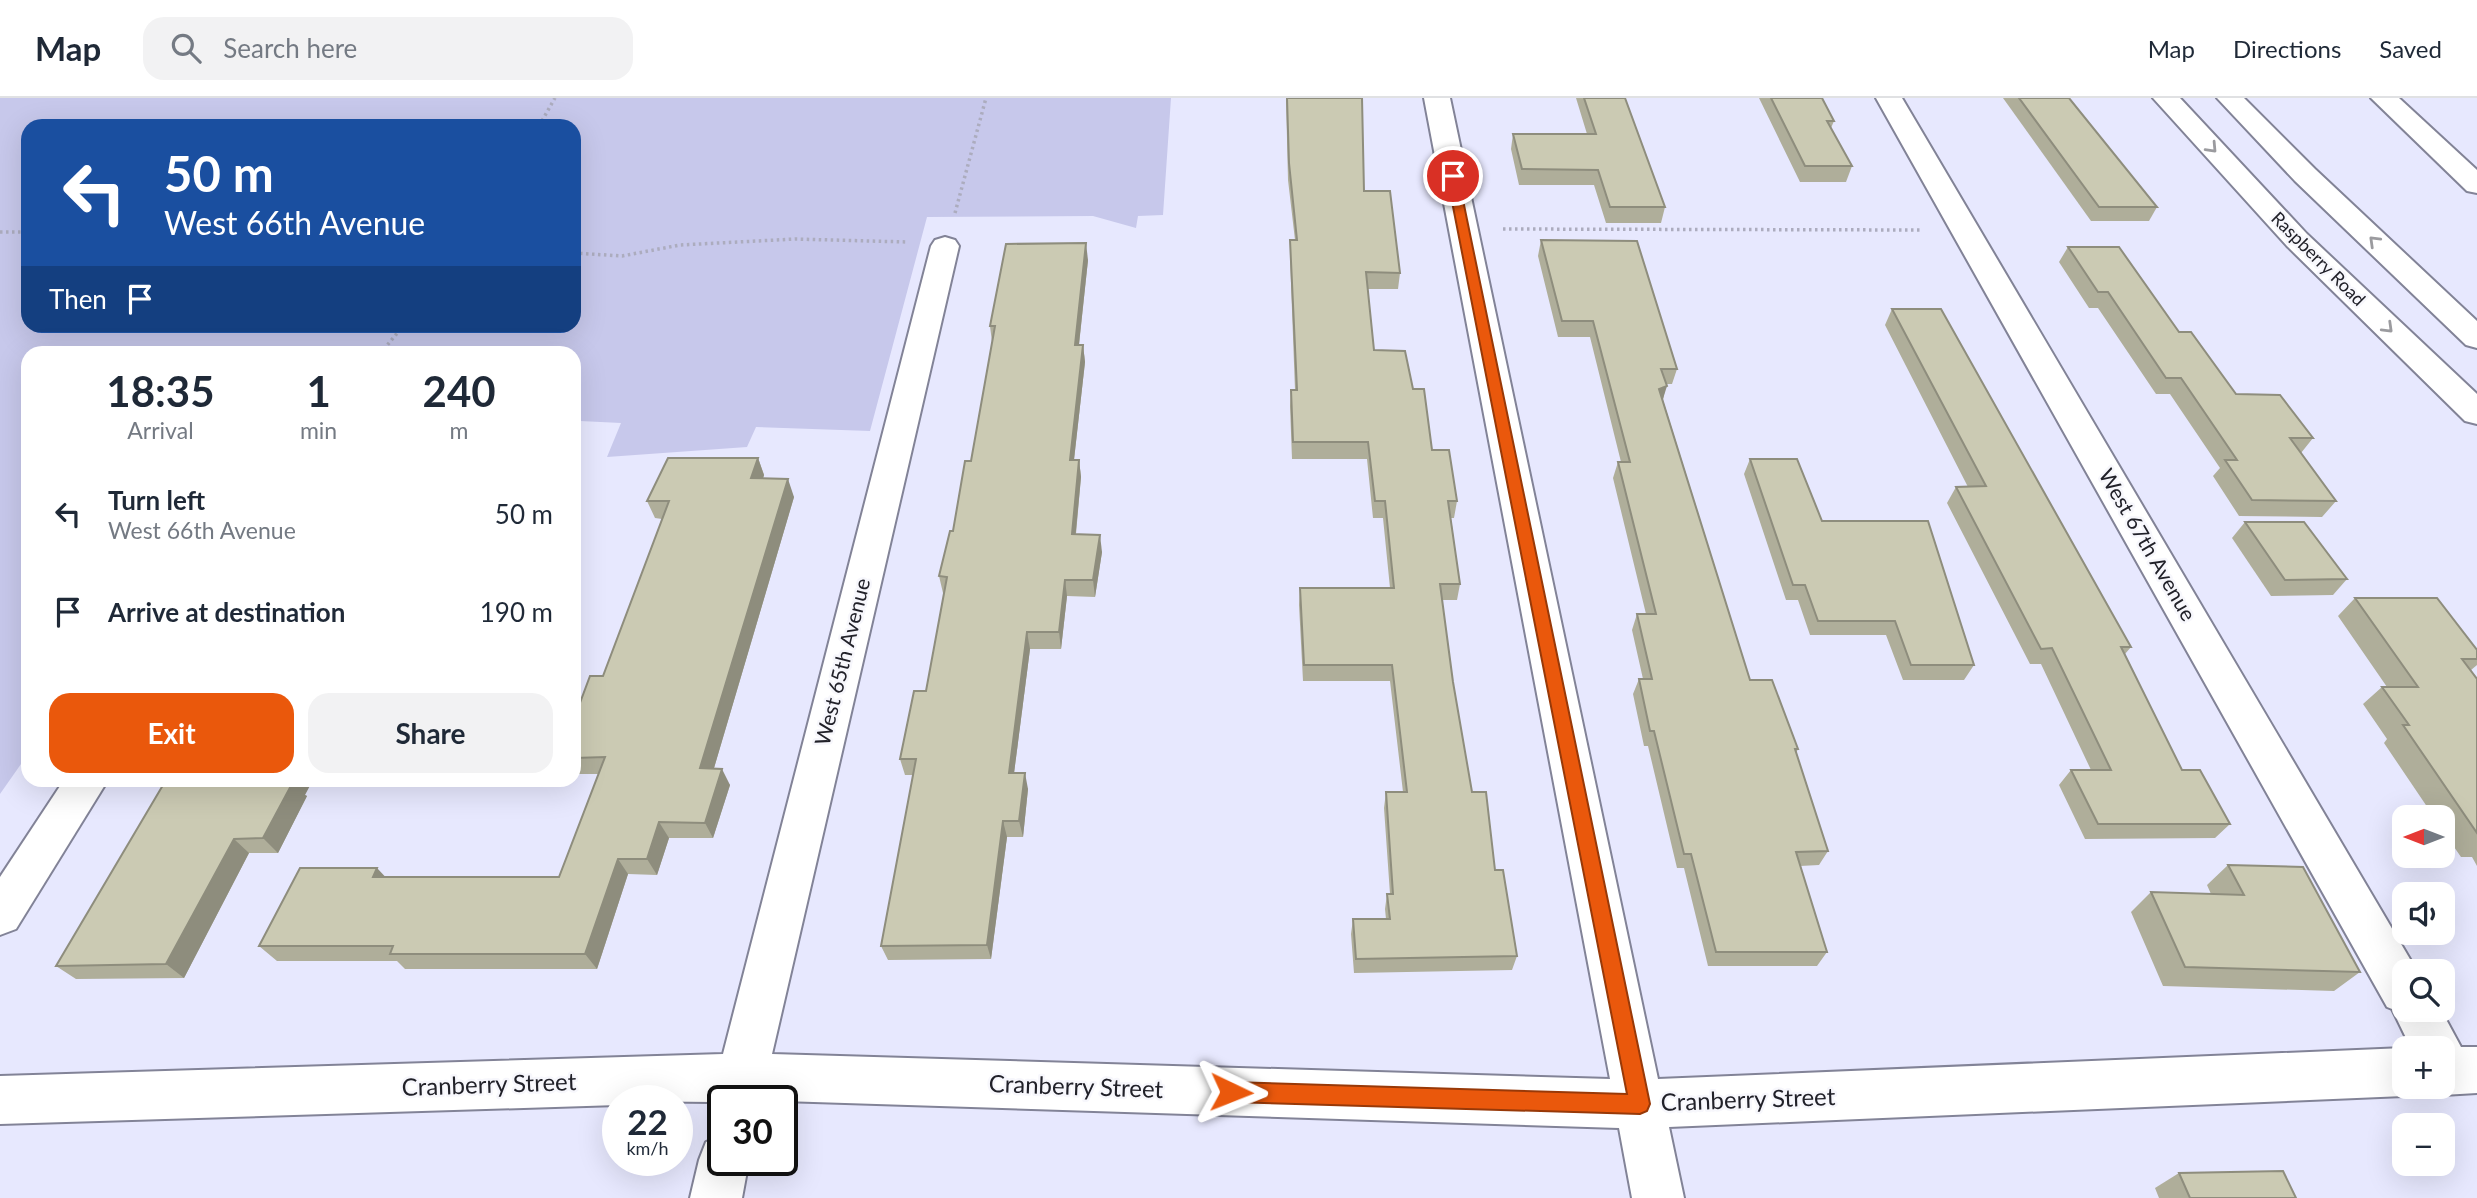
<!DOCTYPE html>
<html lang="en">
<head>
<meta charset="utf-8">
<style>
  body { margin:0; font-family:Lato,sans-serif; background:#f2f2f3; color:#1f2937; height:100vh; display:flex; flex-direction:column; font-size:26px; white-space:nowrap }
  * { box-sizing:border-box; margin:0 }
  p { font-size:23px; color:#747a83 }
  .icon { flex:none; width:38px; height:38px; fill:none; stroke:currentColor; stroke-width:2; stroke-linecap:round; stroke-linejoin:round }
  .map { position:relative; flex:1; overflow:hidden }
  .sheet { position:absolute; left:21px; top:248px; width:560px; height:441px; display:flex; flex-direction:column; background:#fff; border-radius:21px; box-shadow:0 7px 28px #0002 }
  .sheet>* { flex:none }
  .banner { position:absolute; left:21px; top:21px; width:560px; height:214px; border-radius:21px; box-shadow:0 7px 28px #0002; background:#1a4fa0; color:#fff; overflow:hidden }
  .needle { width:46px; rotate:270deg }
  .buttons { position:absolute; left:2392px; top:707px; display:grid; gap:14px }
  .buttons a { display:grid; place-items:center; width:63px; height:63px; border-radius:14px; background:#fff; box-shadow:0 7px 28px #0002; font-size:35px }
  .speed { position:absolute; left:602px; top:987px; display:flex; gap:14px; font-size:35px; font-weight:700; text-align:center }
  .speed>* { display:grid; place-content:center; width:91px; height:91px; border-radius:50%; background:#fff; box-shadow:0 7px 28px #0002; line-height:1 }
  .speed small { font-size:18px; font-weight:400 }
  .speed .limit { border:4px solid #111; border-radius:10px; background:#fff; color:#111 }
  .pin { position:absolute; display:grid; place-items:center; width:60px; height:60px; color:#fff; margin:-30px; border:4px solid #fff; border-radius:50%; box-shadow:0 2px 7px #0007 }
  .me { position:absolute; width:77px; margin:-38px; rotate:92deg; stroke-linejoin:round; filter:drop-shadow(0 0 5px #0008) }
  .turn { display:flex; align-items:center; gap:24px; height:147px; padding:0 28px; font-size:32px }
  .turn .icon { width:91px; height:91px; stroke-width:2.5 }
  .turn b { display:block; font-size:49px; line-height:60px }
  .then { display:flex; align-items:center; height:66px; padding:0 28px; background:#0003; gap:14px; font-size:26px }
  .eta { display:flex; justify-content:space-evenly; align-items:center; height:119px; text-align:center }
  .eta b { font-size:42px; font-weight:700; line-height:49px }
  .button { display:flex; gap:14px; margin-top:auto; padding:14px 28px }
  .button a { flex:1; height:80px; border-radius:21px; background:#ea580c; color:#fff; font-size:28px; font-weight:700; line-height:80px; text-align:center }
  .button a+a { background:#f2f2f3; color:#1f2937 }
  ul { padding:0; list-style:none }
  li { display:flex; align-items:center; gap:21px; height:98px; padding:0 28px }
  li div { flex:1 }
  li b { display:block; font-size:26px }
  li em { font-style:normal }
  header { display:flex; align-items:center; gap:42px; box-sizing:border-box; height:98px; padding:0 35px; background:#fff; border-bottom:2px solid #e0e1e3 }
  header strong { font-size:33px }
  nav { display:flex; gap:38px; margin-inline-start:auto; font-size:24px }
  .search { width:490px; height:63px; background:#f2f2f3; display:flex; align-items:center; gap:18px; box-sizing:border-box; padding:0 24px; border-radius:21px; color:#747a83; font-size:26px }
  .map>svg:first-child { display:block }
</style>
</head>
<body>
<header>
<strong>Map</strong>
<div class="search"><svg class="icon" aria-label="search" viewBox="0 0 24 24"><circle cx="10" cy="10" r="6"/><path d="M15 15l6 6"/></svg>Search here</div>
<nav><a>Map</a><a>Directions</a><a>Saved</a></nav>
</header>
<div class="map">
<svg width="2477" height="1100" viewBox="0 0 2477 1100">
  <rect width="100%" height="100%" fill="#e7e8fe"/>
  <!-- green -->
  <path fill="#c7c8eb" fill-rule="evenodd" d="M 0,0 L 1171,0 L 1163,117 L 1138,118 L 1136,130 L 1093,118 L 927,119 L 870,333 L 756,329 L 747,349 L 607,359 L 621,325 L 580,323 L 574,334 L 574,256 L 28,256 L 28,656 L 0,696 ZM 28,28 L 574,28 L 574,228 L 28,228 Z"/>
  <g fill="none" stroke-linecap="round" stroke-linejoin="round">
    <defs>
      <g id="minor">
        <path d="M 1424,0 L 1450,0 L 1658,981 L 2404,950 L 2404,989 L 2421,991 L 2404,998 L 1669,1029 L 1684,1100 L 1632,1100 L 1619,1030 L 782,1003 L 723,1003 L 723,1022 L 719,1020 L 712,1004 L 618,1003 L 618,1007 L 0,1026 L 0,978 L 723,956 L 931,148 L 935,142 L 945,139 L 955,142 L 959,148 L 772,956 L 1610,981 Z"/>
        <path d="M 1876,0 L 1902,0 L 2417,873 L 2404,873 L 2404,912 L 2441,912 L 2461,949 L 2477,949 L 2477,995 L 2443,997 L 2426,990 L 2443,989 L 2443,950 L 2411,950 L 2392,911 L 2387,909 Z"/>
        <path d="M 2371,0 L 2399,0 L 2477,72 L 2477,95 L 2467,93 Z"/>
        <path d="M 64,682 L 108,682 L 16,831 L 0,837 L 0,779 Z"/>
        <path d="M 723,1037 L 723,1062 L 749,1062 L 742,1100 L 690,1100 L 699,1062 L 706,1044 Z"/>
      </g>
      <g id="secondary">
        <path d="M 2153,0 L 2180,0 L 2307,136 L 2477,296 L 2477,326 L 2465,323 L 2287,148 Z"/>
        <path d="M 2217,0 L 2244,0 L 2315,71 L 2477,223 L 2477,250 L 2466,247 L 2295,83 Z"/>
      </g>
    </defs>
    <!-- minor casing -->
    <use href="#minor" stroke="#828397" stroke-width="4"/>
    <!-- secondary casing -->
    <use href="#secondary" stroke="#828397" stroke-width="4"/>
    <!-- path -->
    <g stroke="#acacbe" stroke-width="3.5" stroke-dasharray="2.5 3.5" stroke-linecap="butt">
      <path d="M 539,28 L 555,0"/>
      <path d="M 955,115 L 986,0"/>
      <path d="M 1503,131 L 1921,132"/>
      <path d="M 0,134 L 28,134"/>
      <path d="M 574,155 L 622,158 L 680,147 L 795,141 L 908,144"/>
      <path d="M 380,256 L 403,228"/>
    </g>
    <!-- minor -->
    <use href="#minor" fill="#fff" fill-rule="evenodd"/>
    <!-- secondary -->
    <use href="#secondary" fill="#fff" fill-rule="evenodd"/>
  </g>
  <!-- wall -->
  <g fill="#afae9a">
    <path d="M 1286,0 L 1362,0 L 1364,93 L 1400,175 L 1398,191 L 1368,191 L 1374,252 L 1413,291 L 1432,352 L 1457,403 L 1454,420 L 1451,420 L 1460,486 L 1457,502 L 1442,502 L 1453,584 L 1472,694 L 1495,772 L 1517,858 L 1512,872 L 1354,875 L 1351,836 L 1353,821 L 1386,821 L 1385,811 L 1387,796 L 1390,796 L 1384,710 L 1386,694 L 1403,694 L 1390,583 L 1303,583 L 1299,507 L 1300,490 L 1390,490 L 1383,420 L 1373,420 L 1367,361 L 1292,361 L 1290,308 L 1291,292 L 1295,292 L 1290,159 L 1290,142 L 1295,142 L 1288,82 Z"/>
    <path d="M 1576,0 L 1625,0 L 1665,109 L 1661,125 L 1606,125 L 1594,87 L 1519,87 L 1511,51 L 1513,36 L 1587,36 Z"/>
    <path d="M 1759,0 L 1822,0 L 1834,23 L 1831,30 L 1852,68 L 1846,84 L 1800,84 Z"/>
    <path d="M 2003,0 L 2069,0 L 2157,109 L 2149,123 L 2091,123 Z"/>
    <path d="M 1541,142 L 1677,271 L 1672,286 L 1666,286 L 1663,302 L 1750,582 L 1798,651 L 1796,655 L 1828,753 L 1819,767 L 1800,768 L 1827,854 L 1817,868 L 1708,868 L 1684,770 L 1677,770 L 1648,648 L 1644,648 L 1633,596 L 1639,581 L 1643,581 L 1632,532 L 1637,516 L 1646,516 L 1613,380 L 1618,364 L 1621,364 L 1590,239 L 1558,239 L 1538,158 Z"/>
    <path d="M 2068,149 L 2179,234 L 2236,296 L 2313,340 L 2301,355 L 2336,403 L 2322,419 L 2239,418 L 2213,378 L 2220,370 L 2170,296 L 2156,296 L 2098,210 L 2089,210 L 2059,164 Z"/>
    <path d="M 1088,162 L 1079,247 L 1083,247 L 1085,264 L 1074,362 L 1079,362 L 1081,379 L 1076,436 L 1102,454 L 1095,499 L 1067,498 L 1061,551 L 1030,551 L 1014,675 L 1028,691 L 1023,739 L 1007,739 L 991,861 L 888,862 L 881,848 L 913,677 L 905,677 L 900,661 L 926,593 L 944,495 L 943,495 L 939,478 L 953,433 L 971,363 L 992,244 L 990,228 Z"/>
    <path d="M 1892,211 L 2131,549 L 2125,556 L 2182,672 L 2230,726 L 2215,740 L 2085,741 L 2059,687 L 2071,672 L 2091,672 L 2041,566 L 2030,566 L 1947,405 L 1956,389 L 1968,389 L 1885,227 Z"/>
    <path d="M 758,360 L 764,377 L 763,380 L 794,399 L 714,670 L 730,687 L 713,740 L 669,740 L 657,777 L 628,776 L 597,871 L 405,871 L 397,863 L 277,863 L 259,848 L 385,779 L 559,779 L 599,676 L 574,676 L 574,621 L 603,578 L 662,421 L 655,420 L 647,403 Z"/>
    <path d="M 1750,361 L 1822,423 L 1974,567 L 1964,582 L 1903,582 L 1886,537 L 1810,537 L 1798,502 L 1786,502 L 1744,376 Z"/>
    <path d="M 2245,424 L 2347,481 L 2333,497 L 2271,498 L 2232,440 Z"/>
    <path d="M 2355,500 L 2477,552 L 2477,567 L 2471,572 L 2477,581 L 2477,768 L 2472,759 L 2461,759 L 2443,733 L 2443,719 L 2434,719 L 2384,645 L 2387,641 L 2363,606 L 2382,589 L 2387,589 L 2338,518 Z"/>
    <path d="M 166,682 L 305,697 L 307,698 L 278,755 L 249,755 L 184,880 L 76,881 L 56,868 Z"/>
    <path d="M 2228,767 L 2360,874 L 2334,893 L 2163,888 L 2131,814 L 2151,794 L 2211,796 L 2207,787 Z"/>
    <path d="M 2179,1075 L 2296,1100 L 2159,1100 L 2155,1090 Z"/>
  </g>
  <!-- shaded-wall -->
  <g fill="#8e8d7d">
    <path d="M 1086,145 L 1088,162 L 1077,264 L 1075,247 Z"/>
    <path d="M 1083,247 L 1085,264 L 1072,379 L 1070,362 Z"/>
    <path d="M 1667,288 L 1662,304 L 1659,291 Z"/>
    <path d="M 758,360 L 764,377 L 758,397 L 751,380 Z"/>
    <path d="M 1079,362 L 1081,379 L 1074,453 L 1072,436 Z"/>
    <path d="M 788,381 L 794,399 L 709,687 L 700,670 Z"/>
    <path d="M 1100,437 L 1102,454 L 1095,499 L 1093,482 Z"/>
    <path d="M 1065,482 L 1067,498 L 1061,551 L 1059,534 Z"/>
    <path d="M 1027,534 L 1030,551 L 1012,691 L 1009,675 Z"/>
    <path d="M 722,671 L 730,687 L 713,740 L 705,725 Z"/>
    <path d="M 1025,675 L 1028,691 L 1023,739 L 1019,723 Z"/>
    <path d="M 291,682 L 313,682 L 305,697 L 307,698 L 278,755 L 263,740 Z"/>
    <path d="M 1003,723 L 1007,739 L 991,861 L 987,847 Z"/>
    <path d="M 659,724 L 669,740 L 657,777 L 647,761 Z"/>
    <path d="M 234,741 L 249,755 L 184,880 L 166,866 Z"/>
    <path d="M 618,761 L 628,776 L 597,871 L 585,856 Z"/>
    <path d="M 377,770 L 392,786 L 373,779 Z"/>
  </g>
  <!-- building -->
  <g fill="#cbcab3" stroke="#8e8d7d" stroke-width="2">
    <path d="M 1287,0 L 1362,0 L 1364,93 L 1390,93 L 1400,175 L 1366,174 L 1374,252 L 1405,253 L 1413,291 L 1424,291 L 1432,352 L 1449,352 L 1457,403 L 1448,403 L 1460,486 L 1440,486 L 1453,584 L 1472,694 L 1486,694 L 1495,772 L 1503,772 L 1517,858 L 1356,861 L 1353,821 L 1390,821 L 1387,796 L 1393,796 L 1386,694 L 1407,694 L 1392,567 L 1304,567 L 1300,490 L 1394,490 L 1385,403 L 1375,403 L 1368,344 L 1293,344 L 1291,292 L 1297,292 L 1290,142 L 1297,142 L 1289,65 Z"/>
    <path d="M 1584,0 L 1625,0 L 1665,109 L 1610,109 L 1598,72 L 1522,71 L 1513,36 L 1596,36 Z"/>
    <path d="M 1771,0 L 1822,0 L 1834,23 L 1827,23 L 1852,68 L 1805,68 Z"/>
    <path d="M 2019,0 L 2069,0 L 2157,109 L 2099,109 Z"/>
    <path d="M 1541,142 L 1637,143 L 1677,271 L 1661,271 L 1667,288 L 1659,291 L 1750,582 L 1772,582 L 1798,651 L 1795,651 L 1828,753 L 1796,754 L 1827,854 L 1716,854 L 1691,756 L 1684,756 L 1654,633 L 1650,633 L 1639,581 L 1652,581 L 1637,516 L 1656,516 L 1618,364 L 1630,364 L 1593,223 L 1562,223 Z"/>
    <path d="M 1086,145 L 1075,247 L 1083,247 L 1070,362 L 1079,362 L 1072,436 L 1100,437 L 1093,482 L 1065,482 L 1059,534 L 1027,534 L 1009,675 L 1025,675 L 1019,723 L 1003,723 L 987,847 L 881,848 L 916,661 L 900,661 L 914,593 L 926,593 L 947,479 L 939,478 L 950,433 L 953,433 L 965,363 L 971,363 L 995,228 L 990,228 L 1006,146 Z"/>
    <path d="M 2068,149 L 2119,149 L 2179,234 L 2191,234 L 2236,296 L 2280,297 L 2313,340 L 2290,340 L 2336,403 L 2252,402 L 2225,362 L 2237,362 L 2181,280 L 2166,280 L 2108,194 L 2098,194 Z"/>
    <path d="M 1892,211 L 1941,211 L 2131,549 L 2121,549 L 2182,672 L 2200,672 L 2230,726 L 2098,726 L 2071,672 L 2111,672 L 2052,550 L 2041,551 L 1956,389 L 1986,388 Z"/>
    <path d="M 668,360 L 758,360 L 751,380 L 788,381 L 700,670 L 722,671 L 705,725 L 659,724 L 647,761 L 618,761 L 585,856 L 390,856 L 393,848 L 259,848 L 300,770 L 377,770 L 373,779 L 559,779 L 605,659 L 574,660 L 574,621 L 590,578 L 603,578 L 669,403 L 647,403 Z"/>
    <path d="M 1750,361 L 1797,361 L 1822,423 L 1928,423 L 1974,567 L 1911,567 L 1895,523 L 1818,523 L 1805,487 L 1793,487 Z"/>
    <path d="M 2245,424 L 2304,424 L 2347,481 L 2285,482 Z"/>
    <path d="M 2355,500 L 2437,500 L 2477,552 L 2477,561 L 2462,561 L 2477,581 L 2477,735 L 2403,627 L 2409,627 L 2382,589 L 2418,589 Z"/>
    <path d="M 166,682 L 291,682 L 291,684 L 293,684 L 263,740 L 234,741 L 166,866 L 56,868 Z"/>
    <path d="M 2228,767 L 2303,769 L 2360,874 L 2185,869 L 2151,794 L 2244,797 Z"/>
    <path d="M 2283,1073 L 2296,1100 L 2190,1100 L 2179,1075 Z"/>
  </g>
  <!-- one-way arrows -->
  <defs><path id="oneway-chevron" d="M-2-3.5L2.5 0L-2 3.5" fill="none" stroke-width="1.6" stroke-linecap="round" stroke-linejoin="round" transform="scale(1.75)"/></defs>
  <g stroke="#9b9b9f">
    <use href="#oneway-chevron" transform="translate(2212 50) rotate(47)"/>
    <use href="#oneway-chevron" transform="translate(2374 143) rotate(-136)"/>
    <use href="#oneway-chevron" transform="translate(2388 230) rotate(44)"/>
  </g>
  <!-- route -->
  <path fill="#ea580c" stroke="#983908" stroke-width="2" d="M 1453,75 L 1458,78 L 1650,1006 L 1647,1013 L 1640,1016 L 1231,1004 L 1224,1001 L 1221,994 L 1224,987 L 1231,984 L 1627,996 L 1447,78 Z"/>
  <g text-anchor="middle" stroke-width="5" stroke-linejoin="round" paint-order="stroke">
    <!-- far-street labels -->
    <g font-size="18" fill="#212129" stroke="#f7f7fc">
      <text transform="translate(2318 161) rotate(45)" y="6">Raspberry Road</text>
    </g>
    <!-- street labels -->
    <g font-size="21" fill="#212129" stroke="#f7f7fc">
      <text transform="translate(2147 447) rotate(60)" y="7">West 67th Avenue</text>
      <text transform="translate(843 564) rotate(-76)" y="7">West 65th Avenue</text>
    </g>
    <!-- near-street labels -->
    <g font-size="24" fill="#212129" stroke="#f7f7fc">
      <text transform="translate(489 987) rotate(-2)" y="8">Cranberry Street</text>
      <text transform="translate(1076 989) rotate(2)" y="8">Cranberry Street</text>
      <text transform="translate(1748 1002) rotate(-2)" y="8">Cranberry Street</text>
    </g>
  </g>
</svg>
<div class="buttons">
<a><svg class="needle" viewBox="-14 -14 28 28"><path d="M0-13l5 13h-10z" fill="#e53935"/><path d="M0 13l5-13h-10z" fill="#747a83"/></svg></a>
<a><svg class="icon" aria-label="sound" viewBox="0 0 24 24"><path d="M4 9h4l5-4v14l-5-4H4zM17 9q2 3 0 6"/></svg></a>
<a><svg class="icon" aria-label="search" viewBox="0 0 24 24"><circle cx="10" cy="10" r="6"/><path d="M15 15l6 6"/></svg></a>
<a>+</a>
<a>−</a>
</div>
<div class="speed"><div>22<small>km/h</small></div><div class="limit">30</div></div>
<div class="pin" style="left:1453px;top:78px;background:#d93025"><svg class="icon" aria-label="arrive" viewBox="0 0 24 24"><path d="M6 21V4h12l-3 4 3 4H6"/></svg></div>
<svg class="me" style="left:1231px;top:994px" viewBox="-20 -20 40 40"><path d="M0-17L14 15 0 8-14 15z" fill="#ea580c" stroke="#fff" stroke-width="4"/></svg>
<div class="banner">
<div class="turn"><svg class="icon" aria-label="left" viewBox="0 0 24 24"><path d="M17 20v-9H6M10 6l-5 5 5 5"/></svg><div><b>50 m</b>West 66th Avenue</div></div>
<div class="then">Then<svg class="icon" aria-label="arrive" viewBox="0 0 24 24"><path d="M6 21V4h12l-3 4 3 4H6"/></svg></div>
</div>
<section class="sheet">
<div class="eta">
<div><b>18:35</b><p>Arrival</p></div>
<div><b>1</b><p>min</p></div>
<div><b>240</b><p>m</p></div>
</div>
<ul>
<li><svg class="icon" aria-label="left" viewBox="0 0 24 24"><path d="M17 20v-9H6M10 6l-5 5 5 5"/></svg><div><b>Turn left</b><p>West 66th Avenue</p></div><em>50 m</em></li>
<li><svg class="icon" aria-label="arrive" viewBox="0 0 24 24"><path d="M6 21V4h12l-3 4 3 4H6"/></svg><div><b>Arrive at destination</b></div><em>190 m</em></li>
</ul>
<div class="button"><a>Exit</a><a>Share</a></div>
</section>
</div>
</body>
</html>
